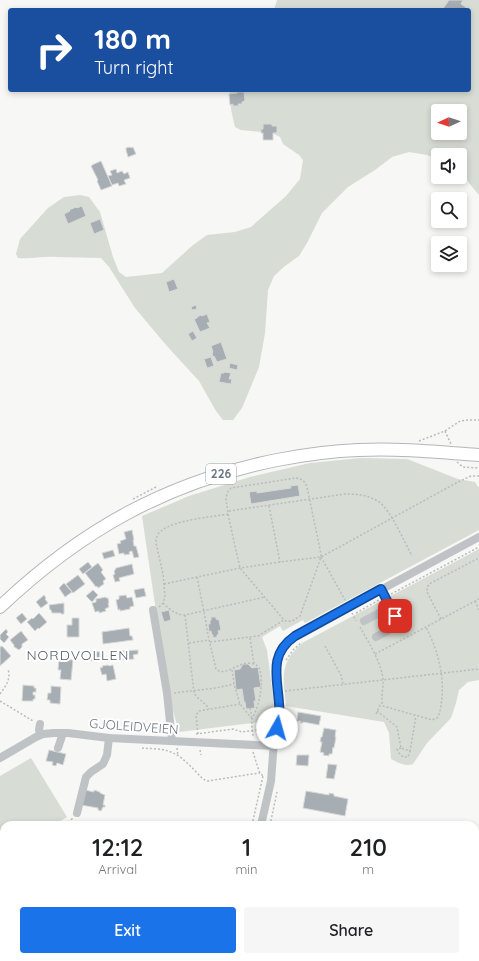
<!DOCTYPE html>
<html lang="en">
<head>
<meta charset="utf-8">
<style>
  body { margin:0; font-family:Quicksand,sans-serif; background:#f6f6f6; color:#202124; height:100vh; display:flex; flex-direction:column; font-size:15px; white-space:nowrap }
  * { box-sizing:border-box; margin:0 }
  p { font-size:13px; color:#757577 }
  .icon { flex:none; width:22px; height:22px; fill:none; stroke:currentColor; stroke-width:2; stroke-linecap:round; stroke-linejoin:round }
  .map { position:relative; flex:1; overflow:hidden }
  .details { position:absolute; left:0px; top:821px; width:479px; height:140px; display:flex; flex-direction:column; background:#fff; border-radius:12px 12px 0 0; box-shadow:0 2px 6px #0003 }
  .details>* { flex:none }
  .banner { position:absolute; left:8px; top:8px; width:463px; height:84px; border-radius:4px; box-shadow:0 2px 6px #0003; background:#1a4fa0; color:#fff; overflow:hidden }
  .needle { width:26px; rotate:267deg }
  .buttons { position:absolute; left:431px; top:104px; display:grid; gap:8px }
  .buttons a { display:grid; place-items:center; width:36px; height:36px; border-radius:4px; background:#fff; box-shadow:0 2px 6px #0003; font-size:20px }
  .pin { position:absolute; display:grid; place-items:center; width:34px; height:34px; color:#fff; margin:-17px; border-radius:8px; box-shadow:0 2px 6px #0006 }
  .me { position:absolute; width:44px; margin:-22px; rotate:7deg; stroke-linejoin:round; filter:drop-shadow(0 0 3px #0008) }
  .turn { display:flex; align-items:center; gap:14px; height:84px; padding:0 20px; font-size:18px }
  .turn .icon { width:52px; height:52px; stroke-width:2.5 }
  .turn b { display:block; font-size:28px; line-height:34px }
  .eta { display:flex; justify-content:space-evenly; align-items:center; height:68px; text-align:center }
  .eta b { font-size:24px; font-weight:600; line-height:28px }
  .cta { display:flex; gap:8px; margin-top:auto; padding:8px 20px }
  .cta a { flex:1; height:46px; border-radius:4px; background:#1a73e8; color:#fff; font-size:16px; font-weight:600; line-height:46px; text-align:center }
  .cta a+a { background:#f6f6f6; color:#202124 }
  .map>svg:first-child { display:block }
</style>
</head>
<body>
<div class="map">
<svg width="479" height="961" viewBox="0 0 479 961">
  <rect width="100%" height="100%" fill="#f7f7f5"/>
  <!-- built -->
  <path fill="#e5e6e5" d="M 0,909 L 4,913 L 4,957 L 218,957 L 219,961 L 0,961 Z"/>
  <!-- green -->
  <g fill="#d7dcd4" fill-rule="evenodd">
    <path d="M 277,0 L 479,0 L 479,195 L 469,183 L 460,169 L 460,155 L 438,155 L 438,159 L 427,155 L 409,152 L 392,157 L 375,170 L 348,187 L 322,213 L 307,243 L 299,256 L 285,266 L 274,276 L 268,290 L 265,333 L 259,367 L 242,408 L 233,420 L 223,420 L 216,411 L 199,381 L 166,345 L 135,308 L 109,267 L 101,258 C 86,258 72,257 56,257 C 44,256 31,259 18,258 L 16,254 L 20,239 L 48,208 L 64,197 L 80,195 L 89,197 L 100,212 L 113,257 L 119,272 L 126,277 L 162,273 L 193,245 L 207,235 L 235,232 L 251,227 L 286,196 L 300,179 L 303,160 L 299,155 L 283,144 L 280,137 L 272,133 L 241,130 L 235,127 C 232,115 229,102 230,90 L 469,90 L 469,10 L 274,10 ZM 438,111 L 460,111 L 460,133 L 438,133 Z"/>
    <path d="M 361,458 L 407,459 L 458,479 L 475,482 L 479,488 L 479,530 L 305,623 L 303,620 L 283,631 L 280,626 L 262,637 L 267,650 L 275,712 L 274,716 L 271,720 L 261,722 L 179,732 L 168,693 L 142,516 L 189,496 L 250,477 L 310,463 Z"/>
    <path d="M 479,549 L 479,680 L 468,682 L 459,690 L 456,703 L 451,718 L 427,743 L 413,764 C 405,767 397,762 391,759 L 389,733 L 384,722 L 286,706 C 283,678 279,661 304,642 Z"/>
    <path d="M 31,758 L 67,817 L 54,825 L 4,825 L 4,856 L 0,858 L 0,776 Z"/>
    <path d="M 0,933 L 4,937 L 4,957 L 31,957 L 37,961 L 0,961 Z"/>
  </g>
  <!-- building -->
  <g fill="#a7aeb3" stroke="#d9d9d7">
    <path d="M 449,0 L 463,0 L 461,4 L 466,7 L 464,10 L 442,10 Z"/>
    <path d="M 237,92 L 244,92 L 245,101 L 242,102 L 242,104 L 238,104 L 239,106 L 233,106 L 233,104 L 230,105 L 229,94 L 237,93 Z"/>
    <path d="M 263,124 L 272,124 L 272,126 L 277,126 L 277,133 L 273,133 L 273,140 L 263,140 L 263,133 L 261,133 L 261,129 L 263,129 Z"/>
    <path d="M 130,147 L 131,148 L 133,147 L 136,154 L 128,157 L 126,150 L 126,148 Z"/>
    <path d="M 101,161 L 112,186 L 101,190 L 97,181 L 98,180 L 91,166 L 92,166 L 92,165 Z"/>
    <path d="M 116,169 L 117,173 L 122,171 L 124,174 L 128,172 L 130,178 L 124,180 L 126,184 L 119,186 L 118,183 L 112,185 L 108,176 L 112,175 L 110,171 Z"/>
    <path d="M 82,206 L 86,216 L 68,224 L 64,214 L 70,211 L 69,210 L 76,207 L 77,208 Z"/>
    <path d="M 100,219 L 104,230 L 94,234 L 90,223 Z"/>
    <path d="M 174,279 L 178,289 L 169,292 L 166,282 Z"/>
    <path d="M 196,305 L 197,309 L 192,310 L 191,307 Z"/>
    <path d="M 207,314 L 210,322 L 207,323 L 210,328 L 200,332 L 194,319 L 197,318 L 197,317 L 201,315 L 202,316 Z"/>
    <path d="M 193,331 L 197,338 L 192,341 L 188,334 Z"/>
    <path d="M 221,342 L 227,359 L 217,362 L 214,356 L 213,357 L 212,353 L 213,352 L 211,346 Z"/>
    <path d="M 211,357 L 214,366 L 207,368 L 204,359 Z"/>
    <path d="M 230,363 L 238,365 L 237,370 L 229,368 Z"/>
    <path d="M 224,372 L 231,373 L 229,379 L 232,379 L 231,384 L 219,382 L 221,373 L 224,373 Z"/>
    <path d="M 298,485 L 300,496 L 251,504 L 249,492 L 257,491 L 257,493 L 291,488 L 290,486 Z"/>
    <path d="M 132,530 L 134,540 L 133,540 L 134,546 L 136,546 L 139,557 L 134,558 L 132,551 L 129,552 L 130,554 L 124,555 L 124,553 L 119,554 L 117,544 L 121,543 L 120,541 L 126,539 L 124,532 Z"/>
    <path d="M 113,550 L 115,556 L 104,559 L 102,553 Z"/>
    <path d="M 88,562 L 92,567 L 83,574 L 79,569 Z"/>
    <path d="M 98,563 L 103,570 L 101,572 L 106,579 L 103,581 L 104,584 L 98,588 L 97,586 L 96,587 L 85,573 Z"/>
    <path d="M 132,564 L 134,574 L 119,578 L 120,581 L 115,582 L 113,575 L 115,574 L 114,571 L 115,570 L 116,568 Z"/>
    <path d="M 78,575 L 85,584 L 73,593 L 66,584 Z"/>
    <path d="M 64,583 L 72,592 L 65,597 L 59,588 Z"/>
    <path d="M 144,588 L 146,596 L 136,598 L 134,590 Z"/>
    <path d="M 93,590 L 98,595 L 92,602 L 86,596 Z"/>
    <path d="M 44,595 L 46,598 L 45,599 L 48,603 L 41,608 L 36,602 Z"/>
    <path d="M 126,595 L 127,598 L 132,597 L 134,606 L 130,607 L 130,609 L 120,611 L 120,609 L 118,610 L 116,600 L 119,599 L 119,596 Z"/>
    <path d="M 106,597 L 106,598 L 108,598 L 109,603 L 108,603 L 109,607 L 105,609 L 106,611 L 99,613 L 99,611 L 95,612 L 92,603 L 96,602 L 96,599 Z"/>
    <path d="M 64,603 L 64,614 L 61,614 L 61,613 L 52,613 L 51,610 L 50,610 L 49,605 Z"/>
    <path d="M 169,610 L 171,620 L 164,622 L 161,612 Z"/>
    <path d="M 22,613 L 27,619 L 21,624 L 16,618 Z"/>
    <path d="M 39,613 L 47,622 L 39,629 L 38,628 L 35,631 L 27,622 L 32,618 L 33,619 Z"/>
    <path d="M 211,617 L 216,617 L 216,619 L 219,620 L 221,630 L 218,631 L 219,634 L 217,635 L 217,637 L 213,638 L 213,635 L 212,635 L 211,631 L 209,632 L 208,624 L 210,624 L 210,620 L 211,620 Z"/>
    <path d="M 72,618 L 79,618 L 79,637 L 67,637 L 67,625 L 72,625 Z"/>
    <path d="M 129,628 L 130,636 L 132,636 L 133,640 L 103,644 L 102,632 Z"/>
    <path d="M 6,629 L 8,632 L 6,634 L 9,637 L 4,643 L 0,639 L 0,635 Z"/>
    <path d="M 21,631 L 28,640 L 22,644 L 22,647 L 19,650 L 16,648 L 14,647 L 14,645 L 10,640 Z"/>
    <path d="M 2,646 L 11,656 L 0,666 L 0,647 Z"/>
    <path d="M 138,650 L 138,654 L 133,655 L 134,659 L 123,660 L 122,651 Z"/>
    <path d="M 91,651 L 100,652 L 99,661 L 91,661 Z"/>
    <path d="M 121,651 L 122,657 L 115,658 L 114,652 Z"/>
    <path d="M 59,659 L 73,660 L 71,680 L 60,679 L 61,670 L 58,670 Z"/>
    <path d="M 243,664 L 248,664 L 252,668 L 258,667 L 261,687 L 254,688 L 256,701 L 254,701 L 255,708 L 246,709 L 245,702 L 244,702 L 242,689 L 236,690 L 234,670 L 240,669 Z"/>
    <path d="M 108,665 L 109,666 L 113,665 L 116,679 L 107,681 L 106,674 L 102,675 L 100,668 L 103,667 L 102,666 Z"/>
    <path d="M 23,685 L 34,686 L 34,688 L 36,688 L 36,692 L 33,692 L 33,695 L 35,695 L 35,699 L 33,699 L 33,701 L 22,701 Z"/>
    <path d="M 51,686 L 61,687 L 60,704 L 50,703 L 50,700 L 47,700 L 48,693 L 51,693 Z"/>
    <path d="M 298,712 L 321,716 L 319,725 L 303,722 L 303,723 L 300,723 L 301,721 L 297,721 Z"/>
    <path d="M 324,728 L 336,730 L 335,737 L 336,737 L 334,748 L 333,747 L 332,754 L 329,754 L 329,756 L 323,755 L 324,753 L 320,752 L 322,742 L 320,742 L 321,737 L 322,737 Z"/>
    <path d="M 49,750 L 66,754 L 63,765 L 57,763 L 56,766 L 52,765 L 53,762 L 46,761 Z"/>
    <path d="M 297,755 L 309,755 L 308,766 L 296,765 Z"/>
    <path d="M 328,764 L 337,765 L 334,779 L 326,778 Z"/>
    <path d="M 85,790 L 94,792 L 94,790 L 100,792 L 100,793 L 105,795 L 103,805 L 105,805 L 105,807 L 103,807 L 101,811 L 98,810 L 98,808 L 81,805 Z"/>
    <path d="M 306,791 L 329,795 L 329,793 L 334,794 L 334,796 L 348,799 L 345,816 L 303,808 Z"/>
    <path d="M 104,957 L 128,957 L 129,961 L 107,961 L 107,960 L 104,960 Z"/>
  </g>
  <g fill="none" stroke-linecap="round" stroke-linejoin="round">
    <defs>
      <path id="highway" d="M 0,607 C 81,530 167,482 277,460 C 303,455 331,451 358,450 C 398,448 439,452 479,455"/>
    </defs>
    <!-- highway casing -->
    <use href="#highway" stroke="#b3b6b9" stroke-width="14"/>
    <!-- path -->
    <g stroke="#b9bcbe" stroke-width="1.5" stroke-dasharray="2 2" stroke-linecap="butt">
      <path d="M 445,431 L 451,444"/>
      <path d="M 419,441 L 445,431 L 460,421 L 469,420 L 479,420"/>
      <path d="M 457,462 L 463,467 L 479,468"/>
      <path d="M 296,478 C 302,479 305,481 307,487 L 320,549 L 321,557 L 300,616 C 295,620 290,623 284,620 L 240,568 L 229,519 L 226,500 L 227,493 L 229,490 L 231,488 Z"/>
      <path d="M 133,499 L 156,487"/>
      <path d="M 269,506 L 280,562"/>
      <path d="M 229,511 L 345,494 C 357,494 369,495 379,502 C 390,509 405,543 412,556"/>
      <path d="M 321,557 L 345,600"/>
      <path d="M 197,577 L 205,617 L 208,635 L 216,669 C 227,678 239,659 254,664 C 260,666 260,671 261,676 C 262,688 260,699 256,710 C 255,713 253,716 252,719 C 251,724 253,732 253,737"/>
      <path d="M 164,584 L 240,568 L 280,562 L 321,557 L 458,482 L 471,476 L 479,476"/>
      <path d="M 391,594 L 479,547"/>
      <path d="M 475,601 L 479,610"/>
      <path d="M 163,603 C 169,609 176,615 185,615 L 265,597"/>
      <path d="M 159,607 L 163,603 L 165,596 L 163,574 L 156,543 C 156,538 157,534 161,531 C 174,520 211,517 229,514"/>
      <path d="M 352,613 L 356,621"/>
      <path d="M 356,613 L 379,600"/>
      <path d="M 185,615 L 194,693 C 197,699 205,702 209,709"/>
      <path d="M 441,619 L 427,592 L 427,588 L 429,584 L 479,558"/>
      <path d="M 360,627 C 369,643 380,660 383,678 C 384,687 380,699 383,706 L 432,720 L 437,718 C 441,712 441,704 442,697 C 444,672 437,649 426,627"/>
      <path d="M 250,638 L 254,664"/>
      <path d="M 210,642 L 258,636 L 284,620"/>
      <path d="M 189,643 L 209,640"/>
      <path d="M 325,646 L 341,675 L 343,684"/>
      <path d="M 375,654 L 479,599"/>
      <path d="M 286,660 L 293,650 L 302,642"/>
      <path d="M 232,670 L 234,684 L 240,704 L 252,719"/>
      <path d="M 285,691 L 479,669"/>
      <path d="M 174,693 L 216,688 L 234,684"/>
      <path d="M 0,694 C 6,686 11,679 8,669"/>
      <path d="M 0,701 L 33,721"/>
      <path d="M 250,708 L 252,717"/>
      <path d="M 377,711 L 397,727 L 401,748 L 410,751 L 416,716"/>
      <path d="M 376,714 L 381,703"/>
      <path d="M 196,734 L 233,729 L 242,732 L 269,728"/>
      <path d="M 198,734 L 196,715 L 199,711 L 240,704"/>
      <path d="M 142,748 C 152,749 163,748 173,753 C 183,757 194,770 202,778 L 205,780 L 208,781 L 252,774 L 260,773"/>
      <path d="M 177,748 L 178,756"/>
      <path d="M 401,748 L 397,749 L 399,753 L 403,757 L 408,757 L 410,751"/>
      <path d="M 200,750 L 201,755"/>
      <path d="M 253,752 L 259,771 L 260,773 L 263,776"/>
      <path d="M 65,825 L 73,818"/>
      <path d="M 252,825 L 263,776"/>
      <path d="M 270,825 L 277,792"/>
      <path d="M 0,868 L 4,865"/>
    </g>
    <!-- minor -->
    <g stroke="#bfc3c6" stroke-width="8">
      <path d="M 153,610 L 167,693 L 172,741"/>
      <path d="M 364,621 L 390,607"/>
      <path d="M 376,637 L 400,624 L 381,589"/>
      <path d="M 39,730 L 40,724"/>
      <path d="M 58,748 L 63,733"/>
      <path d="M 0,758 L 36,737 L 43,734 L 54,733 L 68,733 L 109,738 L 274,746"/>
      <path d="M 77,813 L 86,777 L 91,772 L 103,764 L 107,755 L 109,738"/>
      <path d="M 261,825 L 271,781 L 274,741 L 279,714 L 279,702 L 276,680 L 277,663 L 280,651 L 284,645 L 295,636 L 479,537"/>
      <path d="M 0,933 L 4,937"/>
      <path d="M 31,957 L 37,961"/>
      <path d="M 246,957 L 246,961"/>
      <path d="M 153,961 L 168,957"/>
    </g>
    <!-- highway -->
    <use href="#highway" stroke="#fff" stroke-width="12"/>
  </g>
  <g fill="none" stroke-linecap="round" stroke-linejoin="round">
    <defs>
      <path id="route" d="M 277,728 C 279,719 280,711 279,703 C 277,676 269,654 295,636 L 381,589 L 395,616"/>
    </defs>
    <!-- route casing -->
    <use href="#route" stroke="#114b97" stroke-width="10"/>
    <!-- route -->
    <use href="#route" stroke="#1a73e8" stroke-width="7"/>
  </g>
  <g text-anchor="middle" stroke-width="4" stroke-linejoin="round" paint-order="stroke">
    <!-- shield labels -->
    <rect fill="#fff" stroke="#97a0a8" stroke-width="1" x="206" y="464" width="30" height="20" rx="3"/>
    <g font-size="12" font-weight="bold" fill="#6a7882">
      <text x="221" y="478">226</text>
    </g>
    <!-- street labels -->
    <g font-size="13" fill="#6a7882" stroke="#fff">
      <text transform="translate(134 726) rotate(4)" y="5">GJOLEIDVEIEN</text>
    </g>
    <!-- neighbourhood labels -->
    <g font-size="14" letter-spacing="1" fill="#576168" stroke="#fff">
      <text x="78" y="660">NORDVOLLEN</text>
    </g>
  </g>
</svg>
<div class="buttons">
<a><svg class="needle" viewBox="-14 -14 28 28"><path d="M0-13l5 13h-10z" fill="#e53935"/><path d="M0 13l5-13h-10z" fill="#757577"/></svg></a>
<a><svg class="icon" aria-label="sound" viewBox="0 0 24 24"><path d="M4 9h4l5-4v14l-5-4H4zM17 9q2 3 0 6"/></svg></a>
<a><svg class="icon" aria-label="search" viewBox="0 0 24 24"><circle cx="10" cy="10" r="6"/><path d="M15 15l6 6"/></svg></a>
<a><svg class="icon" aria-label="layers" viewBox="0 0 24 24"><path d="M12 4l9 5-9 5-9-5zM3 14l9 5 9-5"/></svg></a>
</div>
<div class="pin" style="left:395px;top:616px;background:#d93025"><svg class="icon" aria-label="arrive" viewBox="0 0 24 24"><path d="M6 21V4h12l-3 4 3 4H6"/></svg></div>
<svg class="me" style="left:277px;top:728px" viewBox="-20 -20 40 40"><circle r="19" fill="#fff"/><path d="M0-13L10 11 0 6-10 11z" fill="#1a73e8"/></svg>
<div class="banner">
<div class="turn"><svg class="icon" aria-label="right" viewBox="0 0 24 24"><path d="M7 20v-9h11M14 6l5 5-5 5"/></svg><div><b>180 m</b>Turn right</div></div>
</div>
<section class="details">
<div class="eta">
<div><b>12:12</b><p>Arrival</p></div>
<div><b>1</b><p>min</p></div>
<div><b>210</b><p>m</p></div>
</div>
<div class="cta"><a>Exit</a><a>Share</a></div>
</section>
</div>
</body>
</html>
